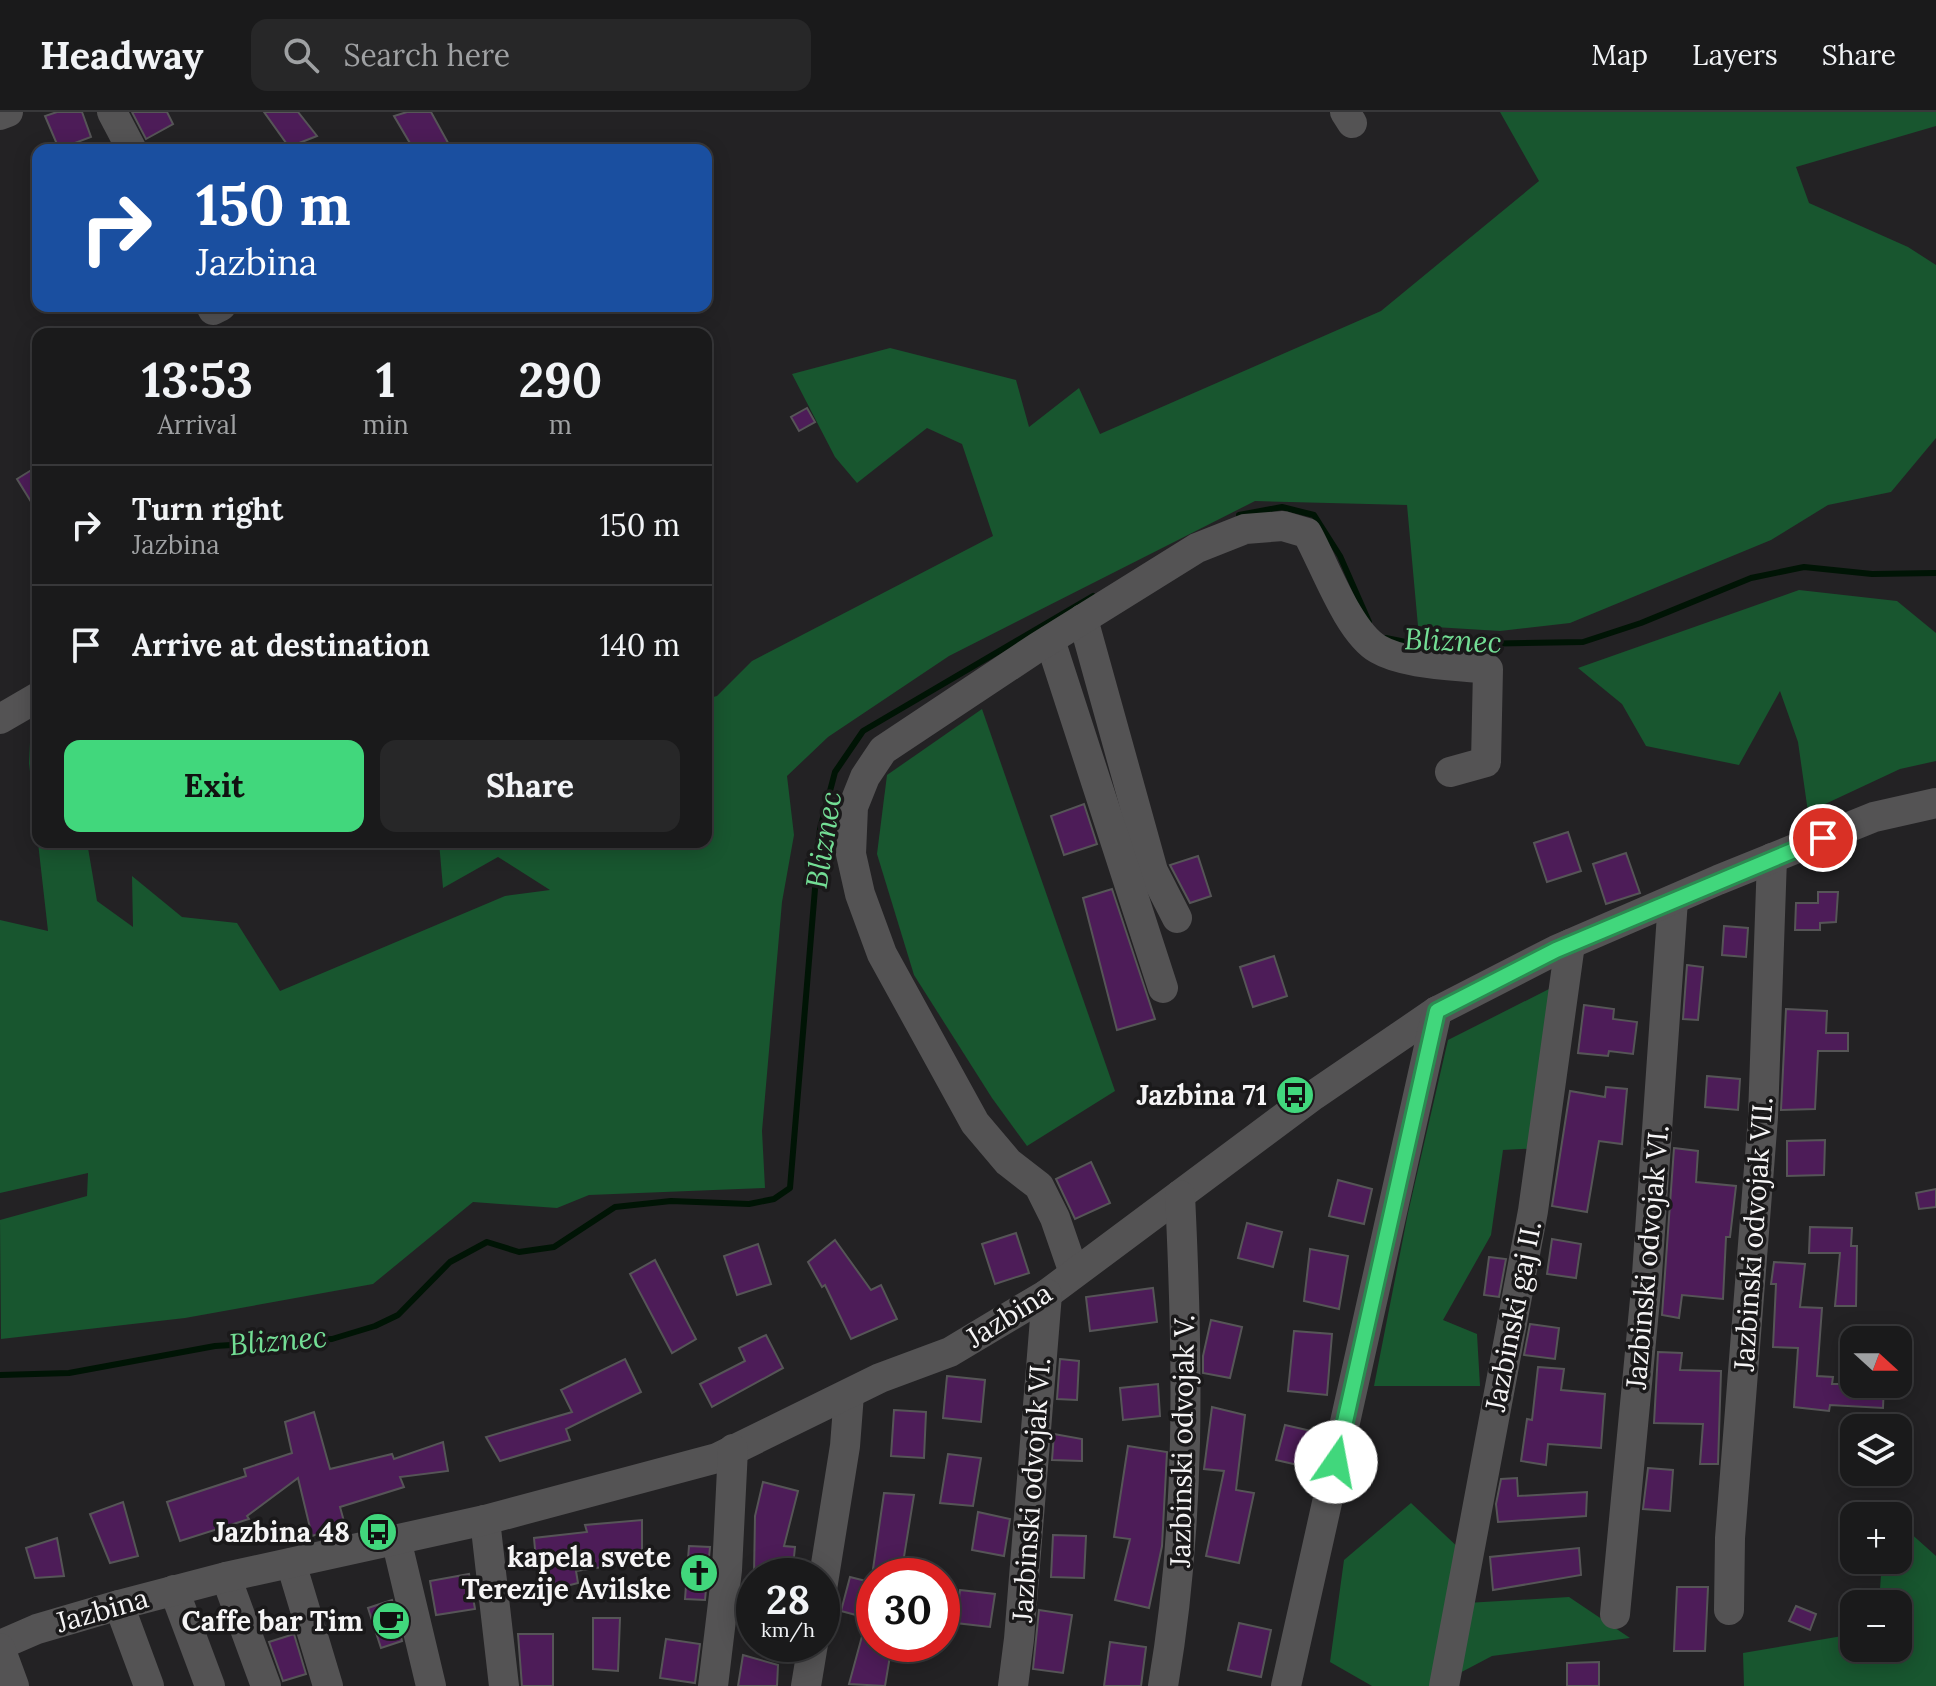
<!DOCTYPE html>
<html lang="en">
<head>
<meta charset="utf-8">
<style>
  body { margin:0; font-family:Lora,serif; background:#272728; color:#f1f3f6; height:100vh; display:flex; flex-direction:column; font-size:30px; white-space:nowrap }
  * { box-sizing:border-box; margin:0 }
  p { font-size:26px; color:#9fa1a3 }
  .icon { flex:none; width:44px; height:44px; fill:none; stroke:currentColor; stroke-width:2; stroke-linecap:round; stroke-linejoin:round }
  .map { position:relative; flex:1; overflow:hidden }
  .side { position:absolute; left:32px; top:216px; width:680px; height:520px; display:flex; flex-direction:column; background:#1a1a1b; border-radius:16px; box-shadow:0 4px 20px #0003,0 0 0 2px #38383a }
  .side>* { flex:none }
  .hud { position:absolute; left:32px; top:32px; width:680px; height:168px; border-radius:16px; box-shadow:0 4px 20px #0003,0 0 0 2px #38383a; background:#1a4fa0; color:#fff; overflow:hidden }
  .needle { width:52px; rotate:111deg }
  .fabs { position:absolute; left:1840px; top:1214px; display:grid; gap:16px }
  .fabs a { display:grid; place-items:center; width:72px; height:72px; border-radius:16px; background:#1a1a1b; box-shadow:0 4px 20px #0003,0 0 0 2px #38383a; font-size:40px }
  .speed { position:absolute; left:736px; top:1446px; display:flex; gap:16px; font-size:40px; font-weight:700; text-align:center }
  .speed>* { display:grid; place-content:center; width:104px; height:104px; border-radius:50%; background:#1a1a1b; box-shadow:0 4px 20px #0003,0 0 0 2px #38383a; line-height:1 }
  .speed small { font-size:20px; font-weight:400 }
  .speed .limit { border:12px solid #d22; background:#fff; color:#111 }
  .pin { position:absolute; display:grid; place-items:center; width:68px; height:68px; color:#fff; margin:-34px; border:4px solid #fff; border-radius:50%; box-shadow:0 2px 8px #0007 }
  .me { position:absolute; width:88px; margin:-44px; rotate:12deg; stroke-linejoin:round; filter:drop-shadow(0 0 6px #0008) }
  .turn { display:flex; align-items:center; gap:28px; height:168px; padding:0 32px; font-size:36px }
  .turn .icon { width:104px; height:104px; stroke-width:2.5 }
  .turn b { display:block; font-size:56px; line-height:68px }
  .eta { display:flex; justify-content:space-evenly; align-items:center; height:136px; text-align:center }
  .eta b { font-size:48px; font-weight:800; line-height:56px }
  .cta { display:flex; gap:16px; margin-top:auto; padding:16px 32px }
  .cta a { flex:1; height:92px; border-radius:16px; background:#41d77c; color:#111; font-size:32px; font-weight:800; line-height:92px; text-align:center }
  .cta a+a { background:#272728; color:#f1f3f6 }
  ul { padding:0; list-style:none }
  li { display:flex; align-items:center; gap:24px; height:120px; padding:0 32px; border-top:2px solid #38383a }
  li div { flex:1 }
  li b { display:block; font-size:30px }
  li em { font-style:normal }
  header { display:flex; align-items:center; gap:48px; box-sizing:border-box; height:112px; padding:0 40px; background:#1a1a1b; border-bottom:2px solid #38383a }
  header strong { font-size:38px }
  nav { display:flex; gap:44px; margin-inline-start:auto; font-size:28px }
  .search { width:560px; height:72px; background:#272728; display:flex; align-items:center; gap:20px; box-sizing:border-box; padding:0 28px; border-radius:16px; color:#9fa1a3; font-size:30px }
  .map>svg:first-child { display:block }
</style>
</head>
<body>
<header>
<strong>Headway</strong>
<div class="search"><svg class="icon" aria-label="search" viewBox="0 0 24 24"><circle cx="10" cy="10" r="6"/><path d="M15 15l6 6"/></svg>Search here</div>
<nav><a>Map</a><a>Layers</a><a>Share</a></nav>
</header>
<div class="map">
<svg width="1936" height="1574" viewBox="0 0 1936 1574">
  <rect width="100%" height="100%" fill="#232224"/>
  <!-- green -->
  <g fill="#18562f">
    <path d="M 1500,0 L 1936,0 L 1936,14 L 1796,55 L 1809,91 L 1908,135 L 1936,153 L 1936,326 L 1891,380 L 1828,393 L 1771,428 L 1570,511 L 1500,519 L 1418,514 L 1407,393 L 1255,389 L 949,544 L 828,625 L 787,664 L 794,723 L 782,790 L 762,1019 L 765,1076 L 589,1083 L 557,1096 L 473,1090 L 373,1172 L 185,1206 L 1,1227 L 0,1108 L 87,1084 L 88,1061 L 0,1081 L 0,808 L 48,819 L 29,651 L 31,609 L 38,610 L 38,730 L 87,730 L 97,789 L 133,815 L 132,764 L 182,805 L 237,811 L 280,879 L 505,784 L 550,778 L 498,745 L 443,776 L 439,730 L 706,730 L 706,587 L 717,584 L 752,549 L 993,424 L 962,332 L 927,316 L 857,371 L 835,345 L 792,262 L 890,236 L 1016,268 L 1029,315 L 1079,276 L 1100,322 L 1381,199 L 1539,69 Z"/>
    <path d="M 1799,478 L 1897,489 L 1936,521 L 1936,649 L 1900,657 L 1808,700 L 1798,630 L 1780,579 L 1739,653 L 1646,634 L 1622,592 L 1578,556 Z"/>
    <path d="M 982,597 L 1115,979 L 1027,1034 L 992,986 L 914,863 L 877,742 L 887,663 Z"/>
    <path d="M 1551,876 L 1541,1036 L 1503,1038 L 1491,1123 L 1443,1208 L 1477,1222 L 1480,1274 L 1374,1274 L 1408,1101 L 1448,928 Z"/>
    <path d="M 1411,1391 L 1462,1439 L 1449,1492 L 1569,1485 L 1630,1526 L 1492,1544 L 1435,1574 L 1372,1574 L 1330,1550 L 1344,1448 Z"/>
    <path d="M 1898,1410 L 1936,1444 L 1936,1574 L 1744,1574 L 1743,1541 L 1854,1522 L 1854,1536 L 1898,1536 L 1898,1492 L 1879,1492 L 1882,1448 L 1898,1448 Z"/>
  </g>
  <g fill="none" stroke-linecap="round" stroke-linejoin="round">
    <!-- stream -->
    <g stroke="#001405" stroke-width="6">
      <path d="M 1239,403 L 1282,395 L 1314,403 L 1340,444 L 1369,510"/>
      <path d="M 1386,526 L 1420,533 L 1583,530 L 1641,511 L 1751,466 L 1804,455 L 1872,462 L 1936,461"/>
      <path d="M 0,1263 L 69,1261 L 215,1234 L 332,1227 L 375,1214 L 398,1203 L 450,1150 L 487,1130 L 519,1140 L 554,1135 L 615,1095 L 671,1089 L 749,1092 L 774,1087 L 790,1076 L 820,717 L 835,660 L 863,619 L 1093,484"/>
    </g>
  </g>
  <!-- building -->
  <g fill="#4d1c58" stroke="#565557" stroke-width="2">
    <path d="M 57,0 L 82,0 L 91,25 L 59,37 L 45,4 Z"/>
    <path d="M 132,0 L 167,0 L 173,12 L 146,27 Z"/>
    <path d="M 264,0 L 298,0 L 317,24 L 289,35 Z"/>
    <path d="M 407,0 L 431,0 L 452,38 L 414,38 L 394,4 Z"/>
    <path d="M 807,296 L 815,310 L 799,319 L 791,305 Z"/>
    <path d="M 38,354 L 38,401 L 17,367 Z"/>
    <path d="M 1084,692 L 1097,732 L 1064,743 L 1051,704 Z"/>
    <path d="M 1568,720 L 1581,759 L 1547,770 L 1534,731 Z"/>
    <path d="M 1626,741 L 1640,781 L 1606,792 L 1593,752 Z"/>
    <path d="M 1198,744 L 1211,784 L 1190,791 L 1170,753 Z"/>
    <path d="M 1112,777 L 1155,907 L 1117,918 L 1083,786 Z"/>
    <path d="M 1818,780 L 1838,780 L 1836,810 L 1820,811 L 1820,818 L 1795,818 L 1796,791 L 1818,791 Z"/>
    <path d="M 1724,814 L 1748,816 L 1746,845 L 1722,843 Z"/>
    <path d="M 1274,844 L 1287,884 L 1253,895 L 1240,855 Z"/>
    <path d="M 1687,853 L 1703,855 L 1698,908 L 1683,907 Z"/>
    <path d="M 1584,893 L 1614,897 L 1613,907 L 1637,910 L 1633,942 L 1609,939 L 1608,944 L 1578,941 Z"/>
    <path d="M 1786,897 L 1827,899 L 1826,921 L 1848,921 L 1848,939 L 1818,939 L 1815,997 L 1781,998 Z"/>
    <path d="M 1707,964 L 1740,967 L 1738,998 L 1705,995 Z"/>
    <path d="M 1606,975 L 1627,977 L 1622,1032 L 1599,1029 L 1587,1100 L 1552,1094 L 1570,979 L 1605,985 Z"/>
    <path d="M 1825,1028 L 1824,1063 L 1787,1064 L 1787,1029 Z"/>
    <path d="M 1674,1036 L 1698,1039 L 1696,1070 L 1736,1074 L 1730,1125 L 1726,1125 L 1723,1187 L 1682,1183 L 1679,1206 L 1662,1203 Z"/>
    <path d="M 1091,1050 L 1110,1091 L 1075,1107 L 1056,1067 Z"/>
    <path d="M 1338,1068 L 1372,1077 L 1364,1112 L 1329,1104 Z"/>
    <path d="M 1936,1077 L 1936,1095 L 1919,1097 L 1916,1081 Z"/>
    <path d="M 1247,1111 L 1282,1120 L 1273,1155 L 1238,1146 Z"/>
    <path d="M 1810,1115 L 1852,1116 L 1851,1134 L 1857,1134 L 1856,1194 L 1835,1194 L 1840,1141 L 1809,1141 Z"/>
    <path d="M 1016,1121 L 1029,1161 L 995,1172 L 982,1132 Z"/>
    <path d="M 1552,1127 L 1581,1132 L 1576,1166 L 1547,1162 Z"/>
    <path d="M 835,1128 L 871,1178 L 881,1173 L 897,1207 L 851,1227 L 825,1173 L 822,1175 L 808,1150 Z"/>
    <path d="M 758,1132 L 771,1172 L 737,1183 L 724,1144 Z"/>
    <path d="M 1310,1137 L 1348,1144 L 1339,1197 L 1304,1189 Z"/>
    <path d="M 1489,1145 L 1506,1147 L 1499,1185 L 1484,1183 Z"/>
    <path d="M 655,1148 L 696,1227 L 672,1241 L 630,1162 Z"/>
    <path d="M 1774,1150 L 1805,1152 L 1800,1195 L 1822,1196 L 1817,1264 L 1833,1265 L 1832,1272 L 1884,1272 L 1883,1296 L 1830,1293 L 1829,1299 L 1794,1295 L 1798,1236 L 1773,1235 L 1776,1172 L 1771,1172 Z"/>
    <path d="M 1153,1176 L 1157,1210 L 1090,1219 L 1086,1185 Z"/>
    <path d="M 1211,1208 L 1242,1215 L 1230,1266 L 1203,1261 L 1203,1244 Z"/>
    <path d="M 1530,1212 L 1559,1216 L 1555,1247 L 1524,1243 Z"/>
    <path d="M 1294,1219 L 1332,1222 L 1327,1283 L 1288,1279 Z"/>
    <path d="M 766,1223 L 783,1256 L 712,1295 L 700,1272 L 745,1249 L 739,1236 Z"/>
    <path d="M 1658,1240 L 1682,1241 L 1680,1258 L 1721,1259 L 1718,1352 L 1700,1352 L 1703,1312 L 1654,1311 Z"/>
    <path d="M 625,1247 L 641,1280 L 566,1317 L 570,1328 L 500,1349 L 486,1325 L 572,1300 L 561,1278 Z"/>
    <path d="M 1060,1247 L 1079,1249 L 1077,1288 L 1057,1287 Z"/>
    <path d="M 1538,1255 L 1564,1257 L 1561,1278 L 1605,1282 L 1601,1336 L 1548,1332 L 1546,1353 L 1521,1349 L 1527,1307 L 1532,1308 Z"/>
    <path d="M 947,1264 L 985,1268 L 981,1310 L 943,1306 Z"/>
    <path d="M 1158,1272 L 1160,1304 L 1123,1308 L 1120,1276 Z"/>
    <path d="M 1212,1295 L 1245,1303 L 1236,1378 L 1254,1381 L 1239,1451 L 1206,1444 L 1224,1359 L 1204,1357 Z"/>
    <path d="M 894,1298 L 926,1300 L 924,1346 L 891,1344 Z"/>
    <path d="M 314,1300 L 330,1357 L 392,1342 L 394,1347 L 443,1330 L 448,1359 L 400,1365 L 404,1375 L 340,1395 L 345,1413 L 312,1424 L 298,1366 L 247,1404 L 249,1407 L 180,1429 L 167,1390 L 246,1364 L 244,1357 L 292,1341 L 285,1310 Z"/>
    <path d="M 1285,1313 L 1320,1321 L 1311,1356 L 1276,1348 Z"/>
    <path d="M 1054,1322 L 1082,1327 L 1082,1349 L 1052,1348 Z"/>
    <path d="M 1128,1334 L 1167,1340 L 1162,1434 L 1149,1496 L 1115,1488 L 1130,1427 L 1114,1425 Z"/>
    <path d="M 948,1342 L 981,1346 L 973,1394 L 940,1391 Z"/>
    <path d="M 1648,1356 L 1673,1358 L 1670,1399 L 1643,1397 Z"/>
    <path d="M 1517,1366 L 1518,1384 L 1587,1380 L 1586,1404 L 1498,1410 L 1496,1392 L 1501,1367 Z"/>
    <path d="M 763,1370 L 798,1379 L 784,1434 L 795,1435 L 792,1464 L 754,1464 L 755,1404 Z"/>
    <path d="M 884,1381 L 914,1383 L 902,1457 L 873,1457 Z"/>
    <path d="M 123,1390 L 138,1444 L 110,1451 L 90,1402 Z"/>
    <path d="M 978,1400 L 1010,1407 L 1004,1444 L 972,1438 Z"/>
    <path d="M 642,1408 L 642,1449 L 576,1459 L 578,1471 L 539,1481 L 534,1426 L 587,1420 L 585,1413 Z"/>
    <path d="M 1053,1423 L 1086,1424 L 1084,1466 L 1051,1465 Z"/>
    <path d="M 57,1426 L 64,1464 L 35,1466 L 26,1436 Z"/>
    <path d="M 689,1434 L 710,1435 L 705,1488 L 685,1487 Z"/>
    <path d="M 1579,1436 L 1581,1463 L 1493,1478 L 1490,1445 Z"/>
    <path d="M 469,1462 L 475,1497 L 436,1503 L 430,1469 Z"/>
    <path d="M 850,1465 L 874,1471 L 874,1532 L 892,1532 L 885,1574 L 849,1572 L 867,1506 L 841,1499 Z"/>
    <path d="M 1677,1475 L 1708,1475 L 1705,1539 L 1674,1539 Z"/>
    <path d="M 960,1478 L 995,1482 L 990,1515 L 956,1511 Z"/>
    <path d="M 392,1488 L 402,1529 L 381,1536 L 368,1496 Z"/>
    <path d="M 1796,1494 L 1816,1502 L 1810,1518 L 1789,1509 Z"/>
    <path d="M 1039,1498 L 1072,1503 L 1063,1561 L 1033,1557 Z"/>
    <path d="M 593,1506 L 620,1506 L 618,1559 L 593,1557 Z"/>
    <path d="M 1239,1511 L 1271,1518 L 1261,1565 L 1228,1558 Z"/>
    <path d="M 294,1522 L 306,1562 L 283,1569 L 269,1530 Z"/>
    <path d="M 518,1522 L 553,1522 L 553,1574 L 522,1574 Z"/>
    <path d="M 666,1527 L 700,1532 L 695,1571 L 660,1566 Z"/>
    <path d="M 1110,1530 L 1146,1535 L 1141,1574 L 1104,1574 Z"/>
    <path d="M 743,1543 L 778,1553 L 777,1574 L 738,1574 Z"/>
    <path d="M 1599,1550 L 1599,1574 L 1567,1574 L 1567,1551 Z"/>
  </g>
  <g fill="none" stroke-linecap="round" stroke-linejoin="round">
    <!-- minor -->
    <g stroke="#545354" stroke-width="30">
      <path d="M 112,0 L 132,38"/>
      <path d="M 1345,0 L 1352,11"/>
      <path d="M 0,3 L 8,0"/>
      <path d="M 211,194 L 213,198 L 221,194"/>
      <path d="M 1083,507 L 1153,759 L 1177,806"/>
      <path d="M 1050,528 L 1163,876"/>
      <path d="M 0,607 L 38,585"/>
      <path d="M 1074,1161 L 1055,1106 L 1039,1074 L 1008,1050 L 975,1011 L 882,842 L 860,782 L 851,742 L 853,695 L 865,665 L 883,638 L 1038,535 L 1197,436 L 1245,417 L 1283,414 L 1307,421 C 1324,451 1348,520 1378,537 C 1405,553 1457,553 1488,557 L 1486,650 L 1450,660"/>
      <path d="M 485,1408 L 504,1574"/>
      <path d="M 396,1427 L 431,1574"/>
      <path d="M 291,1451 L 328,1574"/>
      <path d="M 226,1465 L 266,1574"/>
      <path d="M 822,1477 L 845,1334 L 849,1282"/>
      <path d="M 174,1478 L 210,1574"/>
      <path d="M 119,1493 L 149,1574"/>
      <path d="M 1729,1498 L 1730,1426 L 1763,1005 L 1772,746"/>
      <path d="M 1615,1502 L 1646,1177 L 1673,788"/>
      <path d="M 0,1533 L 37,1517 L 119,1493 L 226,1465 L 485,1408 L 717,1346 L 880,1266 L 950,1240 L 1047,1182 L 1314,983 L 1437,899 L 1556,838 L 1718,768 L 1874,705 L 1936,691"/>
      <path d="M 0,1536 L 14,1574"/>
      <path d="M 713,1574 L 727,1458 L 733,1337"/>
      <path d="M 806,1574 L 813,1532"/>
      <path d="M 1013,1574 L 1019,1527 L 1047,1182"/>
      <path d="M 1163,1574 C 1191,1412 1188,1247 1180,1083"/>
      <path d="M 1286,1574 L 1437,899"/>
      <path d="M 1444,1574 L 1533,1099 L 1570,832"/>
    </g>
  </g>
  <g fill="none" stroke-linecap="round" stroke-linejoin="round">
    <defs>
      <path id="route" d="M 1336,1350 L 1437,899 L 1556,838 L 1823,726"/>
    </defs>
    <!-- route casing -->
    <use href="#route" stroke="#2a8c51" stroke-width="20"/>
    <!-- route -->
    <use href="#route" stroke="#41d77c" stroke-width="14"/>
  </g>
  <!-- icons -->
  <defs>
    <symbol id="bus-disc" viewBox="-11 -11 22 22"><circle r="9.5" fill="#41d77c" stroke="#1a191a"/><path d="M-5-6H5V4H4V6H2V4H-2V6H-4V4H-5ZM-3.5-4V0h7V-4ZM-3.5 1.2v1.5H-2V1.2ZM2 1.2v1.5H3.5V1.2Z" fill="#111"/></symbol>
    <symbol id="church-disc" viewBox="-11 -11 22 22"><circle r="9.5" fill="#41d77c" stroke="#1a191a"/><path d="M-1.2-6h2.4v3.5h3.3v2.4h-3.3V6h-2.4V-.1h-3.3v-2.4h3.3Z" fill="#111"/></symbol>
    <symbol id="cafe-disc" viewBox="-11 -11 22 22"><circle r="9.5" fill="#41d77c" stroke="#1a191a"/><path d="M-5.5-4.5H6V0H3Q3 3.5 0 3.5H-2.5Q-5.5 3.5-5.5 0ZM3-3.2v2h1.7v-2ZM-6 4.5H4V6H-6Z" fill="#111"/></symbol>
  </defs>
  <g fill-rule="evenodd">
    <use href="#bus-disc" x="1273" y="961" width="44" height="44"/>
    <use href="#bus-disc" x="356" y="1398" width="44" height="44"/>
    <use href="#church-disc" x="677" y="1439" width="44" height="44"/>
    <use href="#cafe-disc" x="369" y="1487" width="44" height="44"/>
  </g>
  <g text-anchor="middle" stroke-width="7" stroke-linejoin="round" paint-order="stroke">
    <!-- poi labels -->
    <g font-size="28" font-weight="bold" fill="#f5f4f5" stroke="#1a191a" text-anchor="end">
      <text x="1267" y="993">Jazbina 71</text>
      <text x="350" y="1430">Jazbina 48</text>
      <text x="671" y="1455">kapela svete<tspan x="671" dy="32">Terezije Avilske</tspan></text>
      <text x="363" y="1519">Caffe bar Tim</text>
    </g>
    <!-- street labels -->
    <g font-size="28" fill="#f5f4f5" stroke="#1a191a">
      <text transform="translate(1753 1122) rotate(-86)" y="10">Jazbinski odvojak VII.</text>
      <text transform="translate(1647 1145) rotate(-85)" y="10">Jazbinski odvojak VI.</text>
      <text transform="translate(1009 1203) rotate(-32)" y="10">Jazbina</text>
      <text transform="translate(1513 1204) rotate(-79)" y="10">Jazbinski gaj II.</text>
      <text transform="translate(1182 1329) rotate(-89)" y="10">Jazbinski odvojak V.</text>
      <text transform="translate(1031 1378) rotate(-86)" y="10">Jazbinski odvojak VI.</text>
      <text transform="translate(102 1498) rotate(-16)" y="10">Jazbina</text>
    </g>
    <!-- water labels -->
    <g font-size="30" font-style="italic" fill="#73de95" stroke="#1a191a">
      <text transform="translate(1453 529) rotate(2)" y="10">Bliznec</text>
      <text transform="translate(824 728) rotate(-81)" y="10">Bliznec</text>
      <text transform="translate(278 1229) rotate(-5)" y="10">Bliznec</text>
    </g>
  </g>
</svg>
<div class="fabs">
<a><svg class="needle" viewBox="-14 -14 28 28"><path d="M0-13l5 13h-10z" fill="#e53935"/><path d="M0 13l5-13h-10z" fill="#9fa1a3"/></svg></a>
<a><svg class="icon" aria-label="layers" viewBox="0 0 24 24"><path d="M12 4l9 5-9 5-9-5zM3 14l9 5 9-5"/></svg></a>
<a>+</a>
<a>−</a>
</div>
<div class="speed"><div>28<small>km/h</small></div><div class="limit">30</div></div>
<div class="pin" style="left:1823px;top:726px;background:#d93025"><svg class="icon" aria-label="arrive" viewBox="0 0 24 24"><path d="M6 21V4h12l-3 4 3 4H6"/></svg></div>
<svg class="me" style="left:1336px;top:1350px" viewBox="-20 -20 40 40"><circle r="19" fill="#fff"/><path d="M0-13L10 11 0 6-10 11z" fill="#41d77c"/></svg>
<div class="hud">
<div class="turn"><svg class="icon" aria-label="right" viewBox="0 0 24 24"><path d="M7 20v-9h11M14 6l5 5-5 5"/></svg><div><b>150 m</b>Jazbina</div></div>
</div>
<section class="side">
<div class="eta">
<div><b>13:53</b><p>Arrival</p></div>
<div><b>1</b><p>min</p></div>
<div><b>290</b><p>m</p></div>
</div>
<ul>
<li><svg class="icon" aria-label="right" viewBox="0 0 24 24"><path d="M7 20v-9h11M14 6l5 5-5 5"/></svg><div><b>Turn right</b><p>Jazbina</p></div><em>150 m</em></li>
<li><svg class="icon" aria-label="arrive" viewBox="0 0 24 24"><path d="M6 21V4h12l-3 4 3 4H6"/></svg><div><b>Arrive at destination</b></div><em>140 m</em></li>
</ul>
<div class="cta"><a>Exit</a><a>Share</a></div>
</section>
</div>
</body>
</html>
